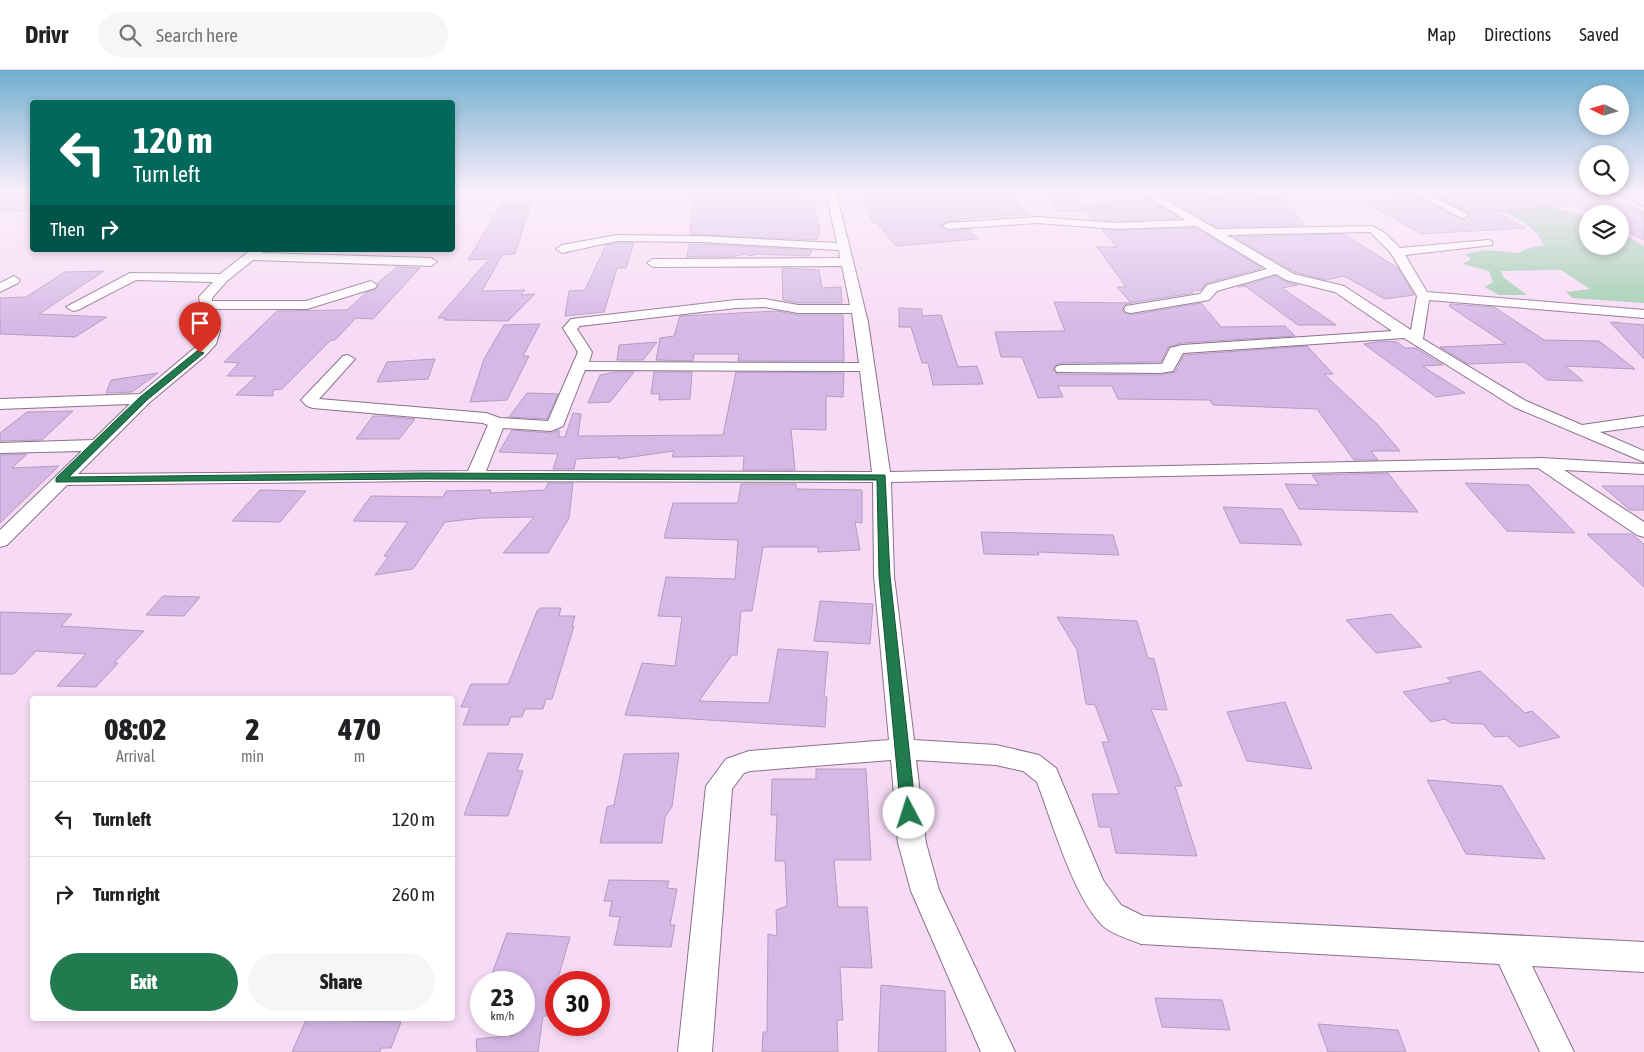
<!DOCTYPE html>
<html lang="en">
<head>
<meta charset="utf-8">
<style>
  body { margin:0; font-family:"Asap Condensed",sans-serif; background:#f6f6f6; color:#202124; height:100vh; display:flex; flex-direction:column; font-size:19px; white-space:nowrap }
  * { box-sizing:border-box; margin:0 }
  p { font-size:16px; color:#757577 }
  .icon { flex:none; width:28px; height:28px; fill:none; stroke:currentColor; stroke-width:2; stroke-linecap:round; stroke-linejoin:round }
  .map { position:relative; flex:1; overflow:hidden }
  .sheet { position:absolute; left:30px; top:626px; width:425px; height:325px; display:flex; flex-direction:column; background:#fff; border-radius:5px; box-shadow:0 2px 8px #0003 }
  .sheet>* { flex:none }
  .top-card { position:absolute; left:30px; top:30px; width:425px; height:152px; border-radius:5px; box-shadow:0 2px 8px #0003; background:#00695c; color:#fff; overflow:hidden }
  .needle { width:32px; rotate:275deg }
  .controls { position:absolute; left:1579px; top:15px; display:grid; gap:10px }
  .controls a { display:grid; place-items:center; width:50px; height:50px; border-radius:50%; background:#fff; box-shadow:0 2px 8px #0003; font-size:25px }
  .speed { position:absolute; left:470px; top:901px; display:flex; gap:10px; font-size:25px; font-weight:700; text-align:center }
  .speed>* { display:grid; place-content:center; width:65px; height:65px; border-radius:50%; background:#fff; box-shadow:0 2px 8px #0003; line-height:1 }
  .speed small { font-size:12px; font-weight:400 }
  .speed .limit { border:8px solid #d22; background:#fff; color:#111 }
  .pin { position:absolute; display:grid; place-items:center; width:42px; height:42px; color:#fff; margin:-51px -21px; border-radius:50% 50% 50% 0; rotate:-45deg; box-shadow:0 0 5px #0007 }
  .pin .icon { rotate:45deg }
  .me { position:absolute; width:55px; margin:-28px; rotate:355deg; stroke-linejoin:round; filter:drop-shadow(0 0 4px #0008) }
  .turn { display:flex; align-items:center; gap:18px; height:105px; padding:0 20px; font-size:22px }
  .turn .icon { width:65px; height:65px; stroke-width:2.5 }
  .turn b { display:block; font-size:35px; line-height:42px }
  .then { display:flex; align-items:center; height:48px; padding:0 20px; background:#0003; gap:10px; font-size:19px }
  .eta { display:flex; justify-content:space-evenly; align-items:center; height:85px; text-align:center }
  .eta b { font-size:30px; font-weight:800; line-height:35px }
  .primary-button { display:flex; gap:10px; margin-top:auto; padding:10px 20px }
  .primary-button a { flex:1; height:58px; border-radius:30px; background:#227a4f; color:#fff; font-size:20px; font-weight:800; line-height:58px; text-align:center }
  .primary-button a+a { background:#f6f6f6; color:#202124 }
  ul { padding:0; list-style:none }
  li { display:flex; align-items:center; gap:15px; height:75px; padding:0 20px; border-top:1px solid #e0e0e0 }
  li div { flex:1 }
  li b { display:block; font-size:19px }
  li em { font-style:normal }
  header { display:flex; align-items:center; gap:30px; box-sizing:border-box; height:70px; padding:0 25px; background:#fff; border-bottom:1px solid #e0e0e0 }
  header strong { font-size:24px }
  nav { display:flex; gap:28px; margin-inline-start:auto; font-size:18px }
  .search { width:350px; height:45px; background:#f6f6f6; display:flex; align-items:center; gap:12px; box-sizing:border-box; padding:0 18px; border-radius:28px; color:#757577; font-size:19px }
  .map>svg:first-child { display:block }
</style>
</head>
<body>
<header>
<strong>Drivr</strong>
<div class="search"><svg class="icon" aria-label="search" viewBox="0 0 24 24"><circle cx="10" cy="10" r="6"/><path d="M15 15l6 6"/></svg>Search here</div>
<nav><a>Map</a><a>Directions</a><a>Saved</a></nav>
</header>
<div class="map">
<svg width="1644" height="982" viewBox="0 0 1644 982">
  <rect width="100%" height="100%" fill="#f7dbf6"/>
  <!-- green -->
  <path fill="#9bccab" d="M 1451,122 L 1502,122 L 1587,147 L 1588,176 L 1620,176 L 1620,162 L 1644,176 L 1644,233 L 1573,228 L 1566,222 L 1590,219 L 1561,200 L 1501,201 L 1503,207 L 1527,225 L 1499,225 L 1485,217 L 1493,212 L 1489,201 L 1463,194 L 1471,189 L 1465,184 L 1485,180 L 1519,183 L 1526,179 L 1544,175 C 1528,143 1482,134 1451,122 Z"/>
  <!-- building -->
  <g fill="#d5b8e6" stroke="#b19ebc">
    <path d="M 0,122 L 32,122 L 32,141 L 0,140 Z"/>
    <path d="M 694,122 L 794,122 L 799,132 L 813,131 L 820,160 L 816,170 L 690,164 Z"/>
    <path d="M 861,122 L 970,122 L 972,124 L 1004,122 L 1029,144 L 960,149 L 961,150 L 948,151 L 940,155 L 948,161 L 969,159 L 977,169 L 896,176 L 877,153 L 873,153 Z"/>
    <path d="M 1047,122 L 1073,122 L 1081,136 L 1149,129 L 1180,148 L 1116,151 L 1093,149 L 1083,137 L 1085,141 L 1057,141 Z"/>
    <path d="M 1158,122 L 1206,124 L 1217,128 L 1228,124 L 1282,126 L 1304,155 L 1216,157 Z"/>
    <path d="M 1388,122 L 1409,122 L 1464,150 L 1471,144 L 1428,122 L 1586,122 L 1644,142 L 1644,170 L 1620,158 L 1620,144 L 1593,144 L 1566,130 L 1566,135 L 1496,142 L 1525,158 L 1421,164 L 1367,133 L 1404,129 Z"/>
    <path d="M 531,133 L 515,184 L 502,185 L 482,221 L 525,220 L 521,225 L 535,224 L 508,251 L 444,250 L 446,248 L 438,248 L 489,189 L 468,190 L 501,135 Z"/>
    <path d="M 1196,158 L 1262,198 L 1207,213 L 1201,220 L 1191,221 L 1193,223 L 1131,233 L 1117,217 L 1126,217 L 1097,177 L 1117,177 L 1102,160 Z"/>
    <path d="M 1344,164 L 1398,198 L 1414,225 L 1385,229 L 1344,206 L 1326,210 L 1295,202 L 1234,167 Z"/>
    <path d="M 617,173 L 634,173 L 626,198 L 617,198 L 604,242 L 565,246 L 569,221 L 585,220 L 606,175 Z"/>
    <path d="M 689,174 L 701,174 L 812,180 L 809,186 L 758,184 L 749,186 L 746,184 L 731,187 L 687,187 Z"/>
    <path d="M 397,197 L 420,198 L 373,249 L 356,248 L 335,270 L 331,270 L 282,319 L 273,320 L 273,326 L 236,325 L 256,306 L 227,306 L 239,293 L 224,292 L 277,241 L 347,240 L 367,222 L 377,219 L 378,213 Z"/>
    <path d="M 782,198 L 819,200 L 822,218 L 841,217 L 842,233 L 798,233 L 783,230 Z"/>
    <path d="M 104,201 L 39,244 L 107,247 L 75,267 L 0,264 L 0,228 L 26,227 L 65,202 Z"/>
    <path d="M 1276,206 L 1286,212 L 1298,215 L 1282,218 L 1336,255 L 1298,255 L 1245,216 L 1238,217 Z"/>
    <path d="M 1054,232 L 1131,233 L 1124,235 L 1122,240 L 1126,244 L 1131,245 L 1201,233 L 1221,257 L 1285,256 L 1295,266 L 1182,273 L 1168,277 L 1161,292 L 1062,293 L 1055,295 L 1053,300 L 1057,304 L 1160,305 L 1175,302 L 1184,285 L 1307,276 L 1333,304 L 1324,304 L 1378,355 L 1400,381 L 1371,381 L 1378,390 L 1354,390 L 1317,339 L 1213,335 L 1210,330 L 1118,329 L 1112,316 L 1058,316 L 1063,327 L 1038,328 L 1022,287 L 1001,287 L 995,262 L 1065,261 Z"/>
    <path d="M 1450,234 L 1494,237 L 1544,270 L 1599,271 L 1635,299 L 1565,296 L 1583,311 L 1547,310 L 1525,292 L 1468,294 L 1440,277 L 1506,274 L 1449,236 Z"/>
    <path d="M 899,238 L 922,239 L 922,246 L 941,245 L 958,297 L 977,296 L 983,314 L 933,315 L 928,293 L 922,293 L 911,257 L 899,257 Z"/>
    <path d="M 777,241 L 798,245 L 843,245 L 844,291 L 738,291 L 739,284 L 694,284 L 693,291 L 656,290 L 660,268 L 674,266 L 680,246 Z"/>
    <path d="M 1610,252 L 1644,255 L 1644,289 Z"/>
    <path d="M 540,254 L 523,286 L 529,286 L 507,330 L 470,332 L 484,289 L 504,255 Z"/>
    <path d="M 1383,271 L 1397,272 L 1405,278 L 1416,278 L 1443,295 L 1422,296 L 1465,323 L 1436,327 L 1364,274 Z"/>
    <path d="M 657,272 L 643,290 L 617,290 L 619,275 Z"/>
    <path d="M 435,289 L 428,309 L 377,312 L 387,292 Z"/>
    <path d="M 617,302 L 634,302 L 610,332 L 588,333 L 600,305 Z"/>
    <path d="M 654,302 L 692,302 L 690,329 L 659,330 L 660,324 L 651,324 Z"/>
    <path d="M 736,302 L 844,303 L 843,327 L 826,326 L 826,360 L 791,359 L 795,400 L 743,400 L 744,386 L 672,387 L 674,381 L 618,389 L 619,387 L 576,389 L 574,399 L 553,399 L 558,384 L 499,382 L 512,360 L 551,363 L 559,360 L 559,367 L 565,367 L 573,343 L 581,344 L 578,366 L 723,365 Z"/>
    <path d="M 158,303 L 132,322 L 106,323 L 111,310 Z"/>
    <path d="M 527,323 L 558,324 L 547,349 L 509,347 Z"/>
    <path d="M 73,341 L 42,370 L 0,371 L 0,363 L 27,342 Z"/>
    <path d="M 373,346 L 385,346 L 415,349 L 399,369 L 356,369 Z"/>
    <path d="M 27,384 L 12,398 L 59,396 L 0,453 L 0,385 Z"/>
    <path d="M 1388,403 L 1418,442 L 1299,439 L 1285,414 L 1319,415 L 1312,405 Z"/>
    <path d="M 548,413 L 573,413 L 569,448 L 548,483 L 503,483 L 534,447 L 481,448 L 445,452 L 413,499 L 375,505 L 388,487 L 384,486 L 408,452 L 353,451 L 371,426 L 443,427 L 446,421 L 491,420 L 490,423 L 545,420 Z"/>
    <path d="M 1465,413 L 1529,415 L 1575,463 L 1507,461 Z"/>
    <path d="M 741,414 L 796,414 L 796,419 L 862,420 L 862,453 L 855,452 L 860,480 L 818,482 L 818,477 L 763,477 L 752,541 L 741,541 L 737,585 L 732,585 L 699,631 L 769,633 L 778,579 L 828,582 L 824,627 L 827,627 L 825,657 L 625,645 L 642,593 L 675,596 L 682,547 L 658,546 L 666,507 L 735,509 L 738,470 L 664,468 L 673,433 L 738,433 Z"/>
    <path d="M 1602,416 L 1644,416 L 1644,440 L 1630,440 Z"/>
    <path d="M 260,420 L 306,421 L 280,452 L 232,451 Z"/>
    <path d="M 1223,437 L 1282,439 L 1302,475 L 1240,473 Z"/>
    <path d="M 981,462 L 1113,465 L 1119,485 L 1038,482 L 1039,485 L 984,484 Z"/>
    <path d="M 1587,464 L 1632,464 L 1644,474 L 1644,517 Z"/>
    <path d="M 163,526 L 200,527 L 184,546 L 146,545 Z"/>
    <path d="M 820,531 L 873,534 L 870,574 L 814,571 Z"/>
    <path d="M 540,538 L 561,538 L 559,546 L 575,546 L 572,556 L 574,556 L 552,629 L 546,629 L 543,639 L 525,639 L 522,647 L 511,647 L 508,655 L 463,655 L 470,637 L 461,637 L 471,614 L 508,614 L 537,541 Z"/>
    <path d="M 0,542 L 72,544 L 61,556 L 144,561 L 114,593 L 118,593 L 96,617 L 57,616 L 86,584 L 36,581 L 14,604 L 0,604 Z"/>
    <path d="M 1391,544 L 1422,577 L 1376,583 L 1346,550 Z"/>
    <path d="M 1057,547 L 1137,551 L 1148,588 L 1154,589 L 1167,640 L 1151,639 L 1182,716 L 1175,716 L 1197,786 L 1116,783 L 1110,757 L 1099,757 L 1092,724 L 1119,724 L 1102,672 L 1109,672 L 1095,635 L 1086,634 L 1077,580 Z"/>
    <path d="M 1480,601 L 1525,643 L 1532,641 L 1560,667 L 1519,677 L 1507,666 L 1494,667 L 1483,654 L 1451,653 L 1445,649 L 1431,652 L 1403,622 L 1452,612 L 1447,608 Z"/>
    <path d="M 1285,632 L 1312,699 L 1247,691 L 1227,642 Z"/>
    <path d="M 488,683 L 523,684 L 517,701 L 523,701 L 508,746 L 464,745 Z"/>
    <path d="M 679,683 L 672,737 L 665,747 L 662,773 L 600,773 L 607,737 L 614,735 L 624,684 Z"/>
    <path d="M 816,699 L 866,699 L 871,790 L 834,790 L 838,837 L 867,837 L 872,898 L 840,897 L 843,950 L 837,950 L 838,982 L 762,982 L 763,962 L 767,962 L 768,864 L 777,866 L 776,840 L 787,836 L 785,791 L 775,791 L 777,745 L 771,745 L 772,709 L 816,709 Z"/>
    <path d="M 1427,710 L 1502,716 L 1545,789 L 1466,784 Z"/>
    <path d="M 609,810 L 669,811 L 667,818 L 677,819 L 670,855 L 675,855 L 671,877 L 614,875 L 620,847 L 609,846 L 612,831 L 604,831 Z"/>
    <path d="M 507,863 L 570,867 L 547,946 L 543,946 L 538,982 L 477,982 L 476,969 L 516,965 L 516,960 L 524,960 L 524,912 L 489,912 Z"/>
    <path d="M 881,915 L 945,921 L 946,982 L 878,982 Z"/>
    <path d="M 1155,928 L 1222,930 L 1230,960 L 1162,957 Z"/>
    <path d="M 306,950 L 401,952 L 391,978 L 381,978 L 380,982 L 292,982 Z"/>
    <path d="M 1318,954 L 1398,960 L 1406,982 L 1328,982 Z"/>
  </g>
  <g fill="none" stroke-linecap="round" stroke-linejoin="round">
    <defs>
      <g id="street">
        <path d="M 826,122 L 836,122 L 868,252 L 890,402 L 1542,388 L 1644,394 L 1644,404 L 1564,400 L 1644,452 L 1644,467 L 1637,465 L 1538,398 L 891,412 L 894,506 L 914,670 L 996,675 L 1039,685 L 1056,698 L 1103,810 L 1121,835 L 1143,846 L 1644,872 L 1644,902 L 1532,896 L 1574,982 L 1540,982 L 1499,894 L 1141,874 C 1129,869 1108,863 1100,853 C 1073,824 1052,752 1037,712 L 1023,701 L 996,695 L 916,690 L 926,773 L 939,820 L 1015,982 L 981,982 L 911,821 L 898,773 L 891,690 L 750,701 L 744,703 L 732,719 L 712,982 L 678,982 L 706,716 L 726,689 L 749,681 L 889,670 L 874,506 L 873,412 L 422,411 L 67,415 L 7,475 L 0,477 L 0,460 L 82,381 L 0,383 L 0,373 L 93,370 L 130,334 L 0,339 L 0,329 L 140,324 L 204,270 L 206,261 L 199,227 L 213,212 L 136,210 L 78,240 L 73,241 L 66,237 L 130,203 L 220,204 L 251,180 L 264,180 L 262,183 L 431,188 L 437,192 L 431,196 L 253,190 L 227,211 L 212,228 L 212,231 L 306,231 L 371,211 L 377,215 L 375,218 L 307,239 L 214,239 L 220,261 L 216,274 L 205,286 L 150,332 L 78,404 L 468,401 L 488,355 L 483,353 L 313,338 L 307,336 L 301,330 L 343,286 L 348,285 L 355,289 L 319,329 L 486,343 L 500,348 L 548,351 L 578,282 L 563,258 L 571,249 L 736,230 L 765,229 L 798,235 L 850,235 L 842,196 L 653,197 L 647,193 L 653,189 L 840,188 L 839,180 L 701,172 L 617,171 L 562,183 L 556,179 L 562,175 L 617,165 L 701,166 L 837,173 ZM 765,237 L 798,243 L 852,243 L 859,293 L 589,292 L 592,282 L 577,259 L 580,256 L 736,238 ZM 585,300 L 860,301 L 872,402 L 486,401 L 503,358 L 551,361 L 563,356 Z"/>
        <path d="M 1141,122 L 1153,122 L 1216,159 L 1372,156 L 1385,163 L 1400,178 L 1488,170 L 1492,171 L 1492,175 L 1405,185 L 1427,222 L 1644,240 L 1644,248 L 1429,230 L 1423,269 L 1526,331 L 1582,355 L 1644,346 L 1644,356 L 1600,362 L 1644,381 L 1644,392 L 1514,337 L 1404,268 L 1183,283 L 1173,301 L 1160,303 L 1057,302 L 1055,299 L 1057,296 L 1062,295 L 1162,294 L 1170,278 L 1182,275 L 1392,261 L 1335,222 L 1286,210 L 1276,204 L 1217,221 L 1209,230 L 1131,243 L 1126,242 L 1124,239 L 1126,236 L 1200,224 L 1207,215 L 1267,199 L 1196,156 L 1116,159 L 1037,153 L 948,159 L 942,156 L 948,153 L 1037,147 L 1116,153 L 1186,150 ZM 1370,162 L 1390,182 L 1417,226 L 1411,260 L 1344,216 L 1294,204 L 1227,165 Z"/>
        <path d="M 1207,122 L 1228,122 C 1224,127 1211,127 1207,122 Z"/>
        <path d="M 1342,122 L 1356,122 L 1360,125 L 1355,128 Z"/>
        <path d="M 1411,122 L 1424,122 L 1469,145 L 1464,148 L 1460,147 Z"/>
        <path d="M 1640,128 L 1644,129 L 1644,135 L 1635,131 Z"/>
        <path d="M 14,206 L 20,210 L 18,213 L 0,222 L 0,213 Z"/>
      </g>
    </defs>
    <!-- street casing -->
    <use href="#street" stroke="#8a718a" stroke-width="2"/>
    <!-- street -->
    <use href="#street" fill="#fff" fill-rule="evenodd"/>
  </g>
  <!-- sky -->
  <linearGradient id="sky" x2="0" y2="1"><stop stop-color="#71aecf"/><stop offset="0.47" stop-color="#fbeffb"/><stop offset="1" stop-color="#fbeffb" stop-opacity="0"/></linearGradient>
  <rect width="1644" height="259" fill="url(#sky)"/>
  <!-- route -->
  <path fill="#227a4f" stroke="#164f33" d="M 197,281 L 204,283 L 147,330 L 69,407 L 422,403 L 885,405 L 890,506 L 916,743 L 914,747 L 909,749 L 903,747 L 901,743 L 879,506 L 877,410 L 422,409 L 56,412 L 56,408 L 140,327 Z"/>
</svg>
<div class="controls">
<a><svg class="needle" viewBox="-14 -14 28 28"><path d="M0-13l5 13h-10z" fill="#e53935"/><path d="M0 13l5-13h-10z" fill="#757577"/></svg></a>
<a><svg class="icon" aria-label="search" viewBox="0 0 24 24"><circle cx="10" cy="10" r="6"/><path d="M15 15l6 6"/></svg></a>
<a><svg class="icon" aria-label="layers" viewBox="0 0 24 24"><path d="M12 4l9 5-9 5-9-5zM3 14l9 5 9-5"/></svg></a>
</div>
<div class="speed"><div>23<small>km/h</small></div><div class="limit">30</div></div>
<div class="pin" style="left:200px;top:283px;background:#d93025"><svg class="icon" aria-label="arrive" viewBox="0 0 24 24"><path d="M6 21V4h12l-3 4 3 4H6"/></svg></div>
<svg class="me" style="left:909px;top:743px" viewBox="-20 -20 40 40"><circle r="19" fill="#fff"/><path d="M0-13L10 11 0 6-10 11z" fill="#227a4f"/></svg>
<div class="top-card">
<div class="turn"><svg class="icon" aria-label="left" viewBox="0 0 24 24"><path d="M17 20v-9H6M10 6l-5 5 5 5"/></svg><div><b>120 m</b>Turn left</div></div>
<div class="then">Then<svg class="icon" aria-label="right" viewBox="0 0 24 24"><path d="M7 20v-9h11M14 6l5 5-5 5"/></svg></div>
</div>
<section class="sheet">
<div class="eta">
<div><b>08:02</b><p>Arrival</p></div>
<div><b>2</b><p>min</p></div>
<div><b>470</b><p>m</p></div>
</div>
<ul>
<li><svg class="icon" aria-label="left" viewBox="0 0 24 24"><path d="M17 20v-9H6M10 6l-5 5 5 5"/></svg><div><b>Turn left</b></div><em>120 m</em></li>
<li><svg class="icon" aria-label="right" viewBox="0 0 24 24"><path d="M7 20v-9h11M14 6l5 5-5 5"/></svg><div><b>Turn right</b></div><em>260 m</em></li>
</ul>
<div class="primary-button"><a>Exit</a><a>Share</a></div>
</section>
</div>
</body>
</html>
